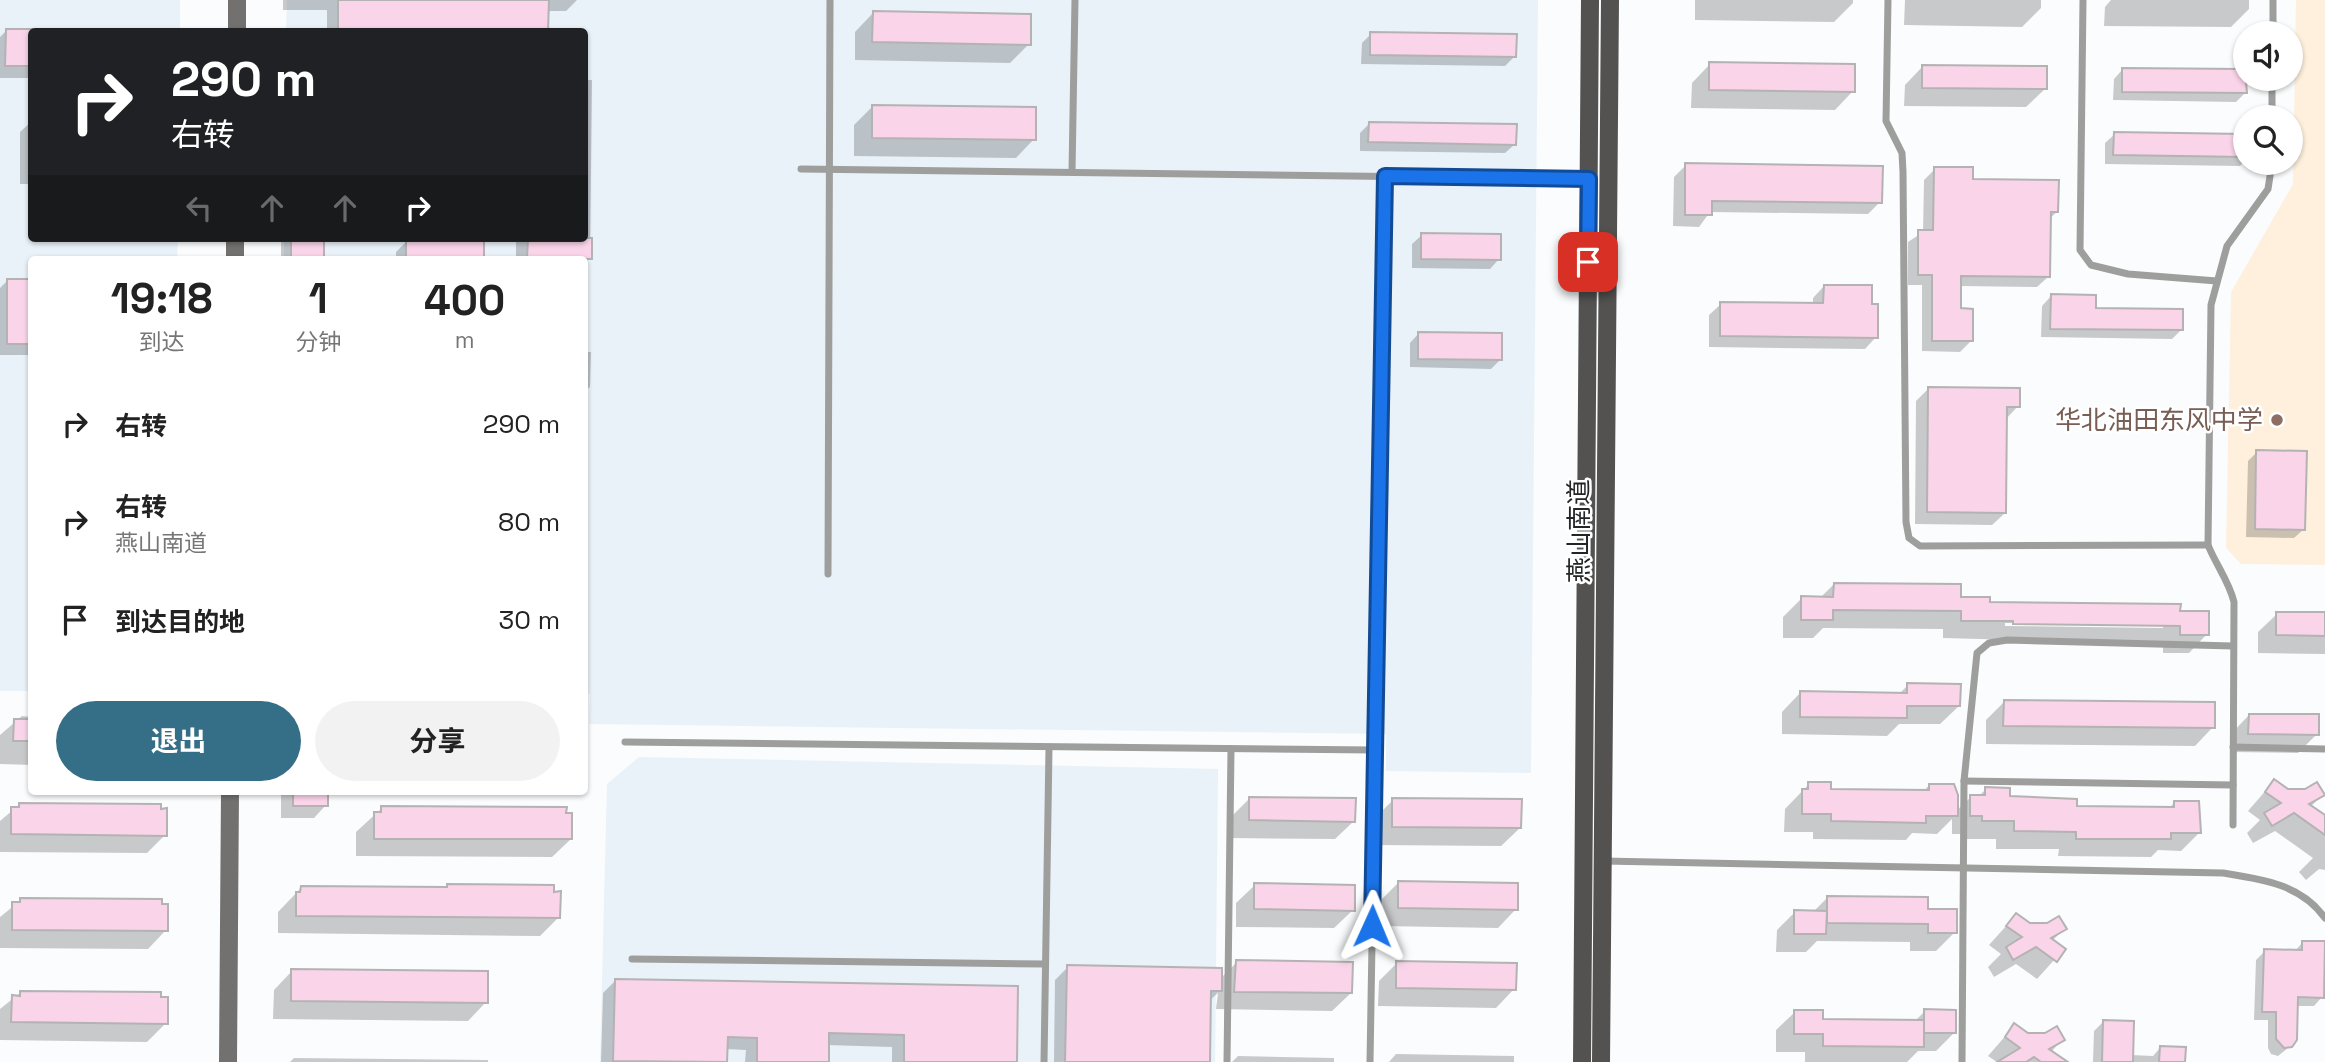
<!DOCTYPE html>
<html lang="zh">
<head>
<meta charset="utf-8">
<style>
  body { margin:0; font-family:"Space Grotesk","Noto Sans SC",sans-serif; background:#f2f2f2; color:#222; height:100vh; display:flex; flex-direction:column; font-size:26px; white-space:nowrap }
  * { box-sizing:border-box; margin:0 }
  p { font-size:23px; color:#767676 }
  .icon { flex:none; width:38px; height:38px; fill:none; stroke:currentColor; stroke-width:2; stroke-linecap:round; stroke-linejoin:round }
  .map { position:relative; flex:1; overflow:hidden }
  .side { position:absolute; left:28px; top:256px; width:560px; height:539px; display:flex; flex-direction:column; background:#fff; border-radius:7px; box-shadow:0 2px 5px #0004 }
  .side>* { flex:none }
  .banner { position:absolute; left:28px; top:28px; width:560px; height:214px; border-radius:7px; box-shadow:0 2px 5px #0004; background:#202124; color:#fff; overflow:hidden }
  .buttons { position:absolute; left:2233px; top:21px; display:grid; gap:14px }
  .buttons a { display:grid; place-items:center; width:70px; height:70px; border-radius:50%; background:#fff; box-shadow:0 2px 5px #0004; font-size:35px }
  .pin { position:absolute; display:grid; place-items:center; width:60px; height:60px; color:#fff; margin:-30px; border-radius:14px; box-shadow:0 4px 10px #0006 }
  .me { position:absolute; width:77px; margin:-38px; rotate:1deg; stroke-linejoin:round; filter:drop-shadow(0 0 5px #0008) }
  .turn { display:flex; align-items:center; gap:24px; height:147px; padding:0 28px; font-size:32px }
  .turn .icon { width:91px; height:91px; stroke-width:2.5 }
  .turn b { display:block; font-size:49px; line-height:60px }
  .lanes { display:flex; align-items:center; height:66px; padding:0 28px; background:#0003; justify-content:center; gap:35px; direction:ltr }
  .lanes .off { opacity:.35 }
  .eta { display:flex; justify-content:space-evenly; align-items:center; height:119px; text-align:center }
  .eta b { font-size:42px; font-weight:700; line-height:49px }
  .primary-button { display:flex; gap:14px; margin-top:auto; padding:14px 28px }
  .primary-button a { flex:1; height:80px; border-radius:42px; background:#346e87; color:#fff; font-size:28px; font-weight:700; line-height:80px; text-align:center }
  .primary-button a+a { background:#f2f2f2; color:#222 }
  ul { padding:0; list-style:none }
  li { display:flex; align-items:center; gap:21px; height:98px; padding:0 28px }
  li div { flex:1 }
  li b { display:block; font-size:26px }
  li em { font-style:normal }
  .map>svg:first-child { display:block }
</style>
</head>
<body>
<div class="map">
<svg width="2325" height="1062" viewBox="0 0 2325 1062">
  <rect width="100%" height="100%" fill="#fafcfe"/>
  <!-- built -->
  <g fill="#e9f2f9">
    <path d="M 0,0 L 180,0 L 180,31 L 32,32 L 32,238 L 178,238 L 177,259 L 32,259 L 31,691 L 0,691 Z"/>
    <path d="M 287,0 L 1538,0 L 1531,773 L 1386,771 L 1386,734 L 589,724 L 590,694 L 584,694 L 584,259 L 284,259 L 284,238 L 584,238 L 584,32 L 286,31 Z"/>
    <path d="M 639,757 L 1218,769 L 1215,1062 L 600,1062 L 607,784 Z"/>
  </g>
  <!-- education -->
  <path fill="#fef0dc" d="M 2296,0 L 2325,0 L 2325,565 L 2241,564 L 2226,548 L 2231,292 L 2293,184 Z"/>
  <!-- shadow -->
  <g fill="#0003" fill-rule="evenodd">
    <path d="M 283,0 L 577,0 L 566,11 L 547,11 L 547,32 L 327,32 L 327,10 L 283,10 Z"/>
    <path d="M 1695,0 L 1853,0 L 1853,3 L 1834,22 L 1695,20 Z"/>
    <path d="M 1905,0 L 2041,0 L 2041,8 L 2022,27 L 1904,25 Z"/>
    <path d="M 2111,0 L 2249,0 L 2249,9 L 2231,27 L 2104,26 L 2105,7 Z"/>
    <path d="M 873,13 L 1029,44 L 1010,63 L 855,60 L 855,32 Z"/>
    <path d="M 6,31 L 173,31 L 173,32 L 32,32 L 32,78 L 0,78 L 0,37 Z"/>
    <path d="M 1371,34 L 1515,56 L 1505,66 L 1361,64 L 1362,43 Z"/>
    <path d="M 1710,64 L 1853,91 L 1835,110 L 1691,108 L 1692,83 Z"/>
    <path d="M 1923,66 L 2045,89 L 2026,107 L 1904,106 L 1905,85 Z"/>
    <path d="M 2123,69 L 2245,71 L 2245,93 L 2236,102 L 2113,100 L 2114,79 Z"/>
    <path d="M 584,80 L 592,80 L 590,258 L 584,264 L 584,259 L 516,259 L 516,238 L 584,238 Z"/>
    <path d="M 873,106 L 1034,139 L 1016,158 L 854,156 L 854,125 Z"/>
    <path d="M 32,121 L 32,184 L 20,184 L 20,132 Z"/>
    <path d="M 1369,124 L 1515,144 L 1505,153 L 1360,151 L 1360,133 Z"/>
    <path d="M 2115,134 L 2245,136 L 2245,161 L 2240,166 L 2105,164 L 2105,143 Z"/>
    <path d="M 1686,165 L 1880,202 L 1868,214 L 1710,212 L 1699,227 L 1673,226 L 1674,177 Z"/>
    <path d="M 1935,169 L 2057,212 L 2049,219 L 2048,277 L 2037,287 L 1959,286 L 1959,310 L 1971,341 L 1960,352 L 1922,351 L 1922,285 L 1908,285 L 1908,242 L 1923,232 L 1924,180 Z"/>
    <path d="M 1422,235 L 1499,259 L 1490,269 L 1412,268 L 1412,244 Z"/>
    <path d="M 281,238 L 323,238 L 322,259 L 281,259 Z"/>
    <path d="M 407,241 L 483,259 L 396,259 L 396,252 Z"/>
    <path d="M 7,281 L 32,281 L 32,355 L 0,355 L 0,288 Z"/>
    <path d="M 1824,286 L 1870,306 L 1876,337 L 1865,349 L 1709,347 L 1709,315 L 1721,304 L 1813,305 L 1813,298 Z"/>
    <path d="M 2051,296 L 2094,309 L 2181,330 L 2172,339 L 2041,337 L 2042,306 Z"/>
    <path d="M 1419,333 L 1500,360 L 1491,369 L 1410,367 L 1410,343 Z"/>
    <path d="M 584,352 L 591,352 L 590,387 L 584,392 Z"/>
    <path d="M 1929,388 L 2018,406 L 2006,419 L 2005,513 L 1992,525 L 1915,524 L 1916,401 Z"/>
    <path d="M 2257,452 L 2304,529 L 2294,538 L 2246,537 L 2248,461 Z"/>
    <path d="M 1834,584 L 1988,604 L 2179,613 L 2207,634 L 2189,653 L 2163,653 L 2163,644 L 1943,638 L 1943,629 L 1823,628 L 1813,638 L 1783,638 L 1783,617 L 1802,598 L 1820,598 ZM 2005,623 L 2163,624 L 2163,628 L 2005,626 Z"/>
    <path d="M 2277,614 L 2325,614 L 2325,654 L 2258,653 L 2258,632 Z"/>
    <path d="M 1908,685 L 1959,706 L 1940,724 L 1899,724 L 1887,736 L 1782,734 L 1782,712 L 1800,693 L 1899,694 Z"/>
    <path d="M 2004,702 L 2213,727 L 2195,746 L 1986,744 L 1986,720 Z"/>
    <path d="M 2249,715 L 2317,734 L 2298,753 L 2231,752 L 2231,734 Z"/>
    <path d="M 22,716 L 32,717 L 32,765 L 0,764 L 0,735 Z"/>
    <path d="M 2274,781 L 2287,791 L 2323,795 L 2310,807 L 2325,817 L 2325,870 L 2319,869 L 2306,880 L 2299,872 L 2313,858 L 2275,831 L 2253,843 L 2247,833 L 2260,820 L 2248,811 Z"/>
    <path d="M 1809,784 L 1830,791 L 1923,792 L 1929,785 L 1955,812 L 1971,797 L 1978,797 L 1986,789 L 2008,797 L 2075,808 L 2168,809 L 2175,802 L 2198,803 L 2200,832 L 2181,851 L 2158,850 L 2151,857 L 2058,856 L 2059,849 L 1996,849 L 1996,839 L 1964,839 L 1964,834 L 1952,834 L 1952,819 L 1937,834 L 1912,833 L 1906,840 L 1813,839 L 1813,832 L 1784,832 L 1785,809 Z"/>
    <path d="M 281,791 L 327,791 L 326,805 L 314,818 L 281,818 Z"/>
    <path d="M 1250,798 L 1354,821 L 1335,839 L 1231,838 L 1231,817 Z"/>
    <path d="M 1393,800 L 1520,828 L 1501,846 L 1374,845 L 1375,818 Z"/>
    <path d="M 20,804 L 165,835 L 147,853 L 0,852 L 0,821 Z"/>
    <path d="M 382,808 L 571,839 L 552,857 L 356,856 L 356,832 Z"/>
    <path d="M 1398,883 L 1516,909 L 1498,928 L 1380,926 L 1380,901 Z"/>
    <path d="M 1255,885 L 1353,910 L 1334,928 L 1236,927 L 1236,903 Z"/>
    <path d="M 301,888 L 559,917 L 540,936 L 278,933 L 278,912 Z"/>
    <path d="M 1827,898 L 1926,911 L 1955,932 L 1936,951 L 1910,951 L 1910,942 L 1817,941 L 1806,952 L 1776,952 L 1777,930 L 1795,912 L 1813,912 Z"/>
    <path d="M 21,900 L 160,905 L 166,930 L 148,949 L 0,948 L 0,917 Z"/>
    <path d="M 2016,915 L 2029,925 L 2064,929 L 2052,941 L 2064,949 L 2037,979 L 2016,964 L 1994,977 L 1988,967 L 2001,954 L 1989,945 Z"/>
    <path d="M 2303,942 L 2322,997 L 2314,1006 L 2296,1006 L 2294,1043 L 2278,1056 L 2271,1054 L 2268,1048 L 2268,1020 L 2254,1020 L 2256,960 L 2265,951 L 2294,952 Z"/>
    <path d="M 1237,962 L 1351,993 L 1332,1011 L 1216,1009 L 1218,993 L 1209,1001 L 1208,1062 L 1054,1062 L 1055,980 L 1068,967 L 1220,979 Z"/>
    <path d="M 1397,963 L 1514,989 L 1496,1008 L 1378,1006 L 1379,981 Z"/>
    <path d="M 292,971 L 486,1002 L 468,1021 L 273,1019 L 274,990 Z"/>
    <path d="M 615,981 L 1017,987 L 1015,1062 L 892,1062 L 892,1047 L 827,1045 L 827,1062 L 745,1062 L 746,1050 L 726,1049 L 725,1062 L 601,1062 L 603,993 Z"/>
    <path d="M 20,993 L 166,1023 L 147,1042 L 0,1040 L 0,1009 Z"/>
    <path d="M 1925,1011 L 1954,1033 L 1936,1051 L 1918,1051 L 1907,1062 L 1805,1062 L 1805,1052 L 1776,1052 L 1776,1030 L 1795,1012 L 1821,1021 L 1914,1022 Z"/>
    <path d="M 2103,1022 L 2131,1055 L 2153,1056 L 2160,1048 L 2184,1062 L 2093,1062 L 2094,1031 Z"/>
    <path d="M 2014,1026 L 2027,1035 L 2063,1039 L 2051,1052 L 2060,1062 L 1997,1062 L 1988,1056 Z"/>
    <path d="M 1396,1054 L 1514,1056 L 1514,1062 L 1389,1062 Z"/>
    <path d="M 1238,1056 L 1334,1058 L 1334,1062 L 1232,1062 Z"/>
    <path d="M 294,1058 L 488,1060 L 488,1062 L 290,1062 Z"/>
  </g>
  <!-- building -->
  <g fill="#fad4e9" stroke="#b4b2b3" stroke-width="2">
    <path d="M 338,0 L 549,0 L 548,32 L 338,32 Z"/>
    <path d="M 873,11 L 1031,14 L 1031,45 L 872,42 Z"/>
    <path d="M 6,29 L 32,29 L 32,66 L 5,66 Z"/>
    <path d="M 1370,32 L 1517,34 L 1516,57 L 1370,55 Z"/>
    <path d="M 1709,62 L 1855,64 L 1855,92 L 1709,90 Z"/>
    <path d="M 1922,65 L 2047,66 L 2047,89 L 1922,88 Z"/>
    <path d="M 2122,68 L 2245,69 L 2247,93 L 2122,92 Z"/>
    <path d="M 872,105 L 1036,107 L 1036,140 L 872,138 Z"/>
    <path d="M 1369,122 L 1517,124 L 1516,145 L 1368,142 Z"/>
    <path d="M 2114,132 L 2245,134 L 2245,157 L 2113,155 Z"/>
    <path d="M 1685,163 L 1883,166 L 1882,203 L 1712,201 L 1712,215 L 1685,215 Z"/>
    <path d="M 1934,167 L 1973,167 L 1973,179 L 2059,180 L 2058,212 L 2051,212 L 2050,277 L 1961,276 L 1961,308 L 1973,309 L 1973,341 L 1932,341 L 1932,275 L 1918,275 L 1918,230 L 1933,230 Z"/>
    <path d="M 1421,233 L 1501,234 L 1501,260 L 1421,259 Z"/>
    <rect x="291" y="238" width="33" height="21"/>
    <path d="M 528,238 L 592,238 L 592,259 L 527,258 Z"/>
    <path d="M 406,239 L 484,240 L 484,259 L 406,259 Z"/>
    <rect x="7" y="279" width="25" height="65"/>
    <path d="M 1824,285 L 1872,285 L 1872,304 L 1878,304 L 1878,338 L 1720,336 L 1720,302 L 1823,303 Z"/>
    <path d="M 2051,294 L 2096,295 L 2096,308 L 2183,309 L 2183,330 L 2050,329 Z"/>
    <path d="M 1418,332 L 1502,333 L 1502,360 L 1418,359 Z"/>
    <path d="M 1928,387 L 2020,388 L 2020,407 L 2007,407 L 2006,513 L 1927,512 Z"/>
    <path d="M 2256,450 L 2307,451 L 2305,530 L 2255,529 Z"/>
    <path d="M 1834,583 L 1961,584 L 1961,597 L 1990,597 L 1990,602 L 2181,604 L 2180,611 L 2209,611 L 2209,635 L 2180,635 L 2180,626 L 2013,624 L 2013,621 L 1961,621 L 1961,611 L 1833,610 L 1833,620 L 1801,620 L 1801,596 L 1833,597 Z"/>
    <path d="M 2276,612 L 2325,612 L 2325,636 L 2276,635 Z"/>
    <path d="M 1907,683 L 1961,684 L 1960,706 L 1907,706 L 1907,718 L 1800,717 L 1800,691 L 1907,693 Z"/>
    <path d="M 2004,700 L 2215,702 L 2215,728 L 2003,726 Z"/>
    <path d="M 2249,714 L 2319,714 L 2319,735 L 2248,734 Z"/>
    <path d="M 14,719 L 32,719 L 32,741 L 13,741 Z"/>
    <path d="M 2274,779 L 2288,789 L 2305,789 L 2317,782 L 2325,795 L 2309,804 L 2325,815 L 2325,835 L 2294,813 L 2272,826 L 2264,813 L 2281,803 L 2265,792 Z"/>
    <path d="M 1808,782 L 1831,782 L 1831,789 L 1929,790 L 1929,784 L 1954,784 L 1958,795 L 1958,816 L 1926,816 L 1926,823 L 1831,821 L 1831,814 L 1802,814 L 1802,789 L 1808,789 Z"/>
    <path d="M 1985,787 L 2010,788 L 2010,796 L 2077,799 L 2077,806 L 2174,807 L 2174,801 L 2199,801 L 2201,833 L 2171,833 L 2171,839 L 2076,839 L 2076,832 L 2014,831 L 2014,821 L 1982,821 L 1982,816 L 1970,816 L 1970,795 L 1985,795 Z"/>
    <rect x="293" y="791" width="35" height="15"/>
    <path d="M 1249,797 L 1356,798 L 1355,822 L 1249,820 Z"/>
    <path d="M 1392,798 L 1522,799 L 1521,828 L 1392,827 Z"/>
    <path d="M 19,803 L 161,804 L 161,809 L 167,808 L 167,836 L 11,834 L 11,807 L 19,807 Z"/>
    <path d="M 381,806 L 567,807 L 566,813 L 572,813 L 572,839 L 374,839 L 374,812 L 381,812 Z"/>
    <path d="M 1398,881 L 1518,883 L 1518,910 L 1398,908 Z"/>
    <path d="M 1254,883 L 1355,885 L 1355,911 L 1254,909 Z"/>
    <path d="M 447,884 L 554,885 L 554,892 L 561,891 L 560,918 L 296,916 L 296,892 L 300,892 L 301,886 L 447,887 Z"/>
    <path d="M 1827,896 L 1928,897 L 1928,909 L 1957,909 L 1957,933 L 1928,933 L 1928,924 L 1827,923 Z"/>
    <path d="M 20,898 L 162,899 L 162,904 L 168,904 L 168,931 L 12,930 L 12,902 L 20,902 Z"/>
    <path d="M 1794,910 L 1827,911 L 1826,934 L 1794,934 Z"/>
    <path d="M 2016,913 L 2030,923 L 2047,923 L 2059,916 L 2067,929 L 2051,938 L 2066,949 L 2057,962 L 2036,947 L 2013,960 L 2006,947 L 2022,937 L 2006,926 Z"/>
    <path d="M 2302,941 L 2325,941 L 2324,998 L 2298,997 L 2297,1040 L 2292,1047 L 2284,1048 L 2276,1039 L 2276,1012 L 2262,1012 L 2264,949 L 2302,950 Z"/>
    <path d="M 1236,960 L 1353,962 L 1352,993 L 1234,992 Z"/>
    <path d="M 1396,961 L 1517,963 L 1516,990 L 1396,988 Z"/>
    <path d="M 1067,965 L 1222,968 L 1222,991 L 1211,991 L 1210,1062 L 1065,1062 Z"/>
    <path d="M 291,969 L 488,971 L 488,1003 L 291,1001 Z"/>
    <path d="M 615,979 L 1018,986 L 1017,1062 L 904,1062 L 904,1035 L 829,1033 L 829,1062 L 757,1062 L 757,1038 L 728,1037 L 727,1062 L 613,1061 Z"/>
    <path d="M 20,991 L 161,992 L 161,997 L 168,997 L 168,1024 L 11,1022 L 12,995 L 20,996 Z"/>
    <path d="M 1924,1009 L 1956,1010 L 1956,1033 L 1924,1033 Z"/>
    <path d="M 1794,1010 L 1823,1010 L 1823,1019 L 1924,1020 L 1924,1047 L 1823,1046 L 1823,1034 L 1794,1034 Z"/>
    <path d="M 2103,1020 L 2134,1021 L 2133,1062 L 2102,1062 Z"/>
    <path d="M 2014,1023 L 2028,1033 L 2045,1033 L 2057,1026 L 2065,1040 L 2049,1049 L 2068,1062 L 2041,1062 L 2034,1057 L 2026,1062 L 1997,1062 L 2020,1048 L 2005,1037 Z"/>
    <path d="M 2160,1046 L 2186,1047 L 2185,1062 L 2159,1062 Z"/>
  </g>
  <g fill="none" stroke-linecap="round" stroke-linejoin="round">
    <!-- lane -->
    <g stroke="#9e9e9d" stroke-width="7">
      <path d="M 1888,0 L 1886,121 L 1902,153 L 1903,172 L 1906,522 L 1909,538 L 1920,546 L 2208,545"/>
      <path d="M 2083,0 L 2080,250 L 2091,265 L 2128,274 L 2217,281"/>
      <path d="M 2273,33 L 2273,0"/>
      <path d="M 2272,117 L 2272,79"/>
      <path d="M 801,169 L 1588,179"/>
      <path d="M 1072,172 L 1075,0"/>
      <path d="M 828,574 L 830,0"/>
      <path d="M 625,742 L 1374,750"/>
      <path d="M 2233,747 L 2325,749"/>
      <path d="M 1964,781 L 2233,785"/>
      <path d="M 2233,825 L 2234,602 C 2229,581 2216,565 2208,545 L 2211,305 L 2227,246 L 2268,189 L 2272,163"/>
      <path d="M 1603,861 L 2223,873 C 2261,879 2301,884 2325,918"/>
      <path d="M 632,959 L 1045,964"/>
      <path d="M 1044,1062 L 1049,748"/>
      <path d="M 1227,1062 L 1231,749"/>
      <path d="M 1370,1062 L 1385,176"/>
      <path d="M 1962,1062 L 1964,781 L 1977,653 L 1989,643 L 2007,640 L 2233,646"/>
    </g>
    <!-- secondary -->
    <g stroke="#727170" stroke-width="18">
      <path d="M 237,32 L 237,0"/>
      <path d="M 235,259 L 235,238"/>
      <path d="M 228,1062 L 230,791"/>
    </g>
    <!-- primary -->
    <g stroke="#535251" stroke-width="18">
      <path d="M 1582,1062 L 1590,0"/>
      <path d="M 1601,1062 L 1610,0"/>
    </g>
  </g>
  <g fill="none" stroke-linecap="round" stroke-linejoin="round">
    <defs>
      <path id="route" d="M 1372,926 L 1385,176 L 1589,179 L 1588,262"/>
    </defs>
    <!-- route casing -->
    <use href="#route" stroke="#114b97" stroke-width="18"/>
    <!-- route -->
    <use href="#route" stroke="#1a73e8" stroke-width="12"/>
  </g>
  <!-- markers -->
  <circle fill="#8d6e63" stroke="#fff" stroke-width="2.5" cx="2277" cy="420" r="7"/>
  <g text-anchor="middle" stroke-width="5" stroke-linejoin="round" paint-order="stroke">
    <!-- education labels -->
    <g font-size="26" fill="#785e54" stroke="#fff" text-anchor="end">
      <text x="2263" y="429">华北油田东风中学</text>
    </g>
    <!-- street labels -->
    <g font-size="26" fill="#242526" stroke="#fff">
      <text transform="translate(1579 531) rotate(-90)" y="9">燕山南道</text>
    </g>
  </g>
</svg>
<div class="buttons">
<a><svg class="icon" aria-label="sound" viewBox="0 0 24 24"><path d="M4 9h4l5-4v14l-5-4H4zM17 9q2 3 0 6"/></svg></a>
<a><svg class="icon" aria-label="search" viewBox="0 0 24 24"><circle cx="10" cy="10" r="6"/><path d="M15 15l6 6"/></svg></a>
</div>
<div class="pin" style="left:1588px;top:262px;background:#d93025"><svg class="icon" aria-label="arrive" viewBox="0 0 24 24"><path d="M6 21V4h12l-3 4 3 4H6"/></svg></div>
<svg class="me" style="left:1372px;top:926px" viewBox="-20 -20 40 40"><path d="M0-17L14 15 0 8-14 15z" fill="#1a73e8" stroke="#fff" stroke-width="4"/></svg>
<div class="banner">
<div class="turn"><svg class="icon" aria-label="right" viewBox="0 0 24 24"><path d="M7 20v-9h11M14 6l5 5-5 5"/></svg><div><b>290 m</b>右转</div></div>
<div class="lanes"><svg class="icon off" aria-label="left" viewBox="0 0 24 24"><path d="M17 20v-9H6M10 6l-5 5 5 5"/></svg><svg class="icon off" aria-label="ahead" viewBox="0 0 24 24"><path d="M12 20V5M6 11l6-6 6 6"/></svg><svg class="icon off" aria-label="ahead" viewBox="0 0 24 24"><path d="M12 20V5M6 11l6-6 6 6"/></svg><svg class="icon" aria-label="right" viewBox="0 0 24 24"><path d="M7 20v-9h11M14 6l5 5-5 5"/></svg></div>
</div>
<section class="side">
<div class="eta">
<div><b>19:18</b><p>到达</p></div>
<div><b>1</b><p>分钟</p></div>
<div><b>400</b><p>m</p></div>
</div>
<ul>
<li><svg class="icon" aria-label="right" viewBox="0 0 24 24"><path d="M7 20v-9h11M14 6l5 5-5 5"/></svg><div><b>右转</b></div><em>290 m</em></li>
<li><svg class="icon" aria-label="right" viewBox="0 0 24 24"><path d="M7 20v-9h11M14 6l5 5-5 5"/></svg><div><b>右转</b><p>燕山南道</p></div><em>80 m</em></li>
<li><svg class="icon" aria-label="arrive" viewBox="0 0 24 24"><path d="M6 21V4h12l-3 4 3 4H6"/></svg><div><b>到达目的地</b></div><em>30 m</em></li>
</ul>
<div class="primary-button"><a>退出</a><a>分享</a></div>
</section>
</div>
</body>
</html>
